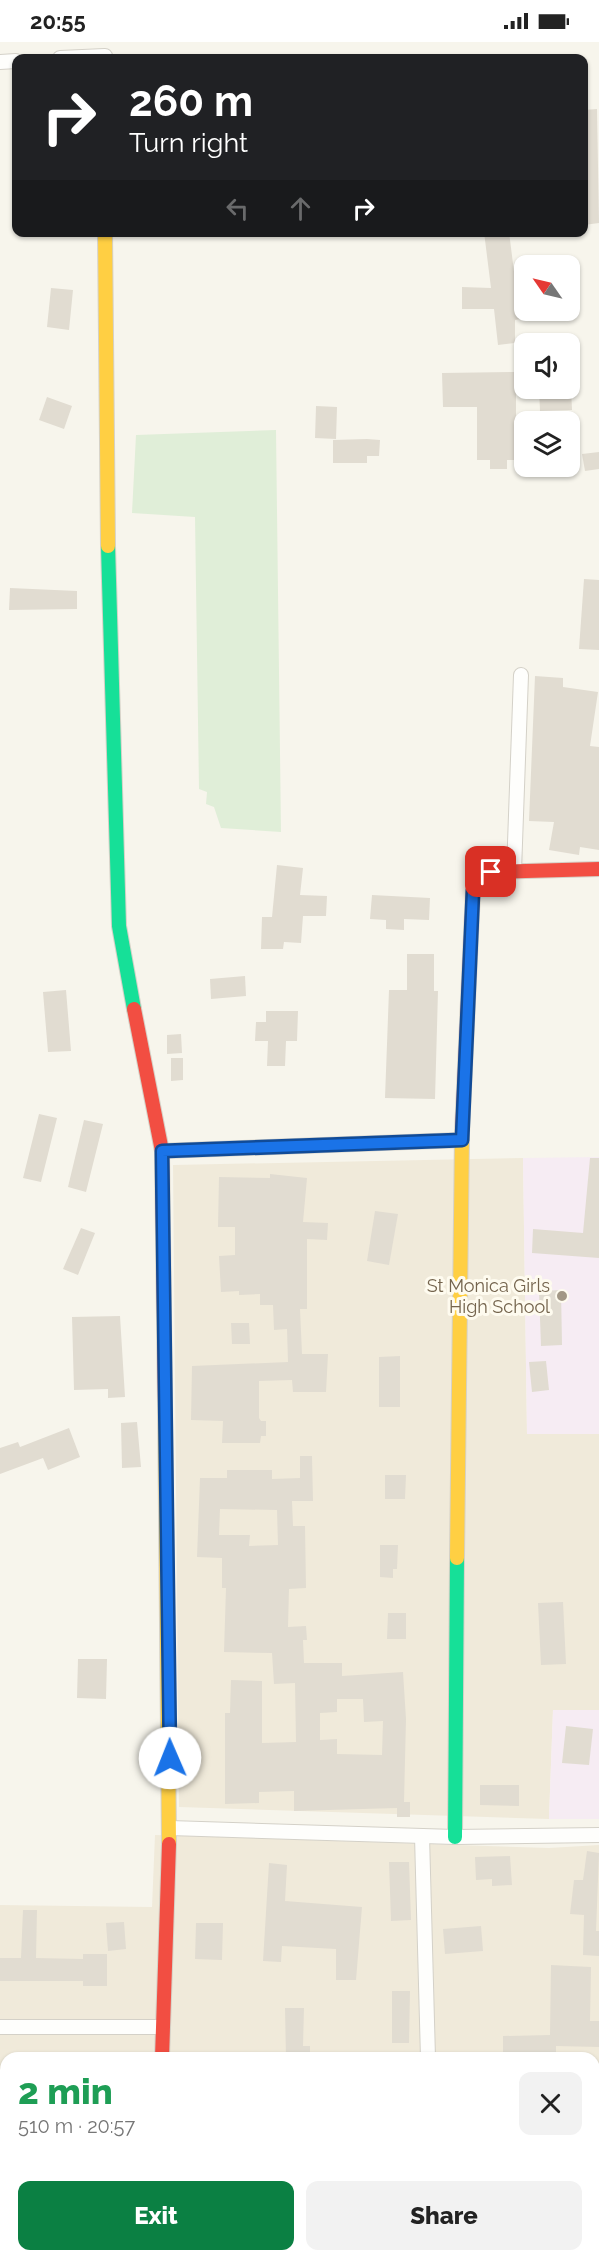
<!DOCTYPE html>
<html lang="en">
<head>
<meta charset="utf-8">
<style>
  body { margin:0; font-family:Raleway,sans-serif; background:#f2f2f2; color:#222; height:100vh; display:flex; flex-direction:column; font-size:22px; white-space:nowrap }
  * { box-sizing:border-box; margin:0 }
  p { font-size:20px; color:#767676 }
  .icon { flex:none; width:33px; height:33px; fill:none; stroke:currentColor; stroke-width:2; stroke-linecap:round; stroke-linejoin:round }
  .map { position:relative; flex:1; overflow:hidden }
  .panel { position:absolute; left:0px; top:2010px; width:600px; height:210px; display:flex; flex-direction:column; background:#fff; border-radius:18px 18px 0 0; box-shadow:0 2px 4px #0004 }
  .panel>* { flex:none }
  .hud { position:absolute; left:12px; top:12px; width:576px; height:183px; border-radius:12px; box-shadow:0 2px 4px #0004; background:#202124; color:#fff; overflow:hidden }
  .needle { width:39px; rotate:304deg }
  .buttons { position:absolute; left:514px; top:213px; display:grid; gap:12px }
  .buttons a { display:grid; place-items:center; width:66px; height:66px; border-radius:12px; background:#fff; box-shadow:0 2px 4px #0004; font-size:30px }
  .pin { position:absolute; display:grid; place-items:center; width:51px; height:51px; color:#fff; margin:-26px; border-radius:12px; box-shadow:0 3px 9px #0006 }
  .me { position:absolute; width:66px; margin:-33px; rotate:359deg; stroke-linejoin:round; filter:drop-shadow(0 0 4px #0008) }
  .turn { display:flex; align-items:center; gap:21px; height:126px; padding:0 18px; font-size:27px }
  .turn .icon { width:78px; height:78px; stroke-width:2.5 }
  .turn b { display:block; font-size:42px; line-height:51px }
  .lanes { display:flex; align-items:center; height:57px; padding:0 18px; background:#0003; justify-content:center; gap:30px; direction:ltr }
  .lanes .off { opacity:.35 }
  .round { display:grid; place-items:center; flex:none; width:63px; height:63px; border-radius:12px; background:#f2f2f2 }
  .overview { display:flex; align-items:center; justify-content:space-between; height:102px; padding:0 18px }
  h1 { font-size:36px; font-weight:800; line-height:45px; color:#1e9e55 }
  .cta { display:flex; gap:12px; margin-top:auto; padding:12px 18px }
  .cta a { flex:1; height:69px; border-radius:12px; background:#0b8043; color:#fff; font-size:24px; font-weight:800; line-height:69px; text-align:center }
  .cta a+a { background:#f2f2f2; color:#222 }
  .status { display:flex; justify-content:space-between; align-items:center; height:42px; padding:0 30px; background:#fff; direction:ltr }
  .status svg { height:16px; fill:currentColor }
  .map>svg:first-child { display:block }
</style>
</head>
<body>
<div class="status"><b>20:55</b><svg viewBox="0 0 49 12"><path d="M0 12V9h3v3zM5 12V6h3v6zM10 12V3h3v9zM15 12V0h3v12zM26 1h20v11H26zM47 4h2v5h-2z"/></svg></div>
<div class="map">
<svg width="599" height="2220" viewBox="0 0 599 2220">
  <rect width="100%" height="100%" fill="#f7f5ec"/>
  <!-- residential -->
  <g fill="#f0eada" fill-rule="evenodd">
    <path d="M 523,1116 L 527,1391 L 599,1392 L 599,1668 L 553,1668 L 549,1777 L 179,1765 L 173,1123 Z"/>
    <path d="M 155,1793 L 549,1806 L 599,1803 L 599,2220 L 0,2220 L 0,1863 L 152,1865 ZM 6,2016 L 594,2016 L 594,2214 L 6,2214 Z"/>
  </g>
  <!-- education -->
  <g fill="#f6ecf3">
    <path d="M 599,1115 L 599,1392 L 527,1392 L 523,1116 Z"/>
    <path d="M 553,1668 L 599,1668 L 599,1777 L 549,1777 Z"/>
  </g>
  <!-- green -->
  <path fill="#e0eed8" d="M 276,388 L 281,790 L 221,786 L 214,765 L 206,762 L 207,750 L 199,747 L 195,475 L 132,471 L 136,393 Z"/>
  <!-- building -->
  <g fill="#e1dcd1" fill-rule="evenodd">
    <path d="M 597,67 L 599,181 L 584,183 L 584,68 Z"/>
    <path d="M 484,190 L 509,190 L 520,277 L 515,278 L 515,301 L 498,303 L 494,267 L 462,267 L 462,245 L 491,246 Z"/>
    <path d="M 51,246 L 73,248 L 69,288 L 47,285 Z"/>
    <path d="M 516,330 L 516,418 L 507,418 L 507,427 L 490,427 L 490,418 L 477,418 L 477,365 L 443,365 L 442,331 Z"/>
    <path d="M 539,346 L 571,346 L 572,368 L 540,369 Z"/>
    <path d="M 47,355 L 72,364 L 64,387 L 39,378 Z"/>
    <path d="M 316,364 L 337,365 L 336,397 L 315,396 Z"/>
    <path d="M 367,397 L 380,398 L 379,414 L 367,414 L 367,421 L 333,421 L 333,398 Z"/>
    <path d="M 599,410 L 599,427 L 585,429 L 582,412 Z"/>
    <path d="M 584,537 L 599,538 L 599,608 L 579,607 Z"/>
    <path d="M 10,546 L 77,549 L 77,567 L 9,568 Z"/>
    <path d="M 535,634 L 563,636 L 563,645 L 598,650 L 590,704 L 599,705 L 599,808 L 580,805 L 579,813 L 549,808 L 554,780 L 529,779 Z"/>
    <path d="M 277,823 L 303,826 L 300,853 L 327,854 L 326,874 L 303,874 L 301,901 L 284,900 L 283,907 L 261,907 L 262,875 L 272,875 Z"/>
    <path d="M 372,853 L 430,856 L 429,878 L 404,877 L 404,888 L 386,887 L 386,878 L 370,877 Z"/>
    <path d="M 407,912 L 434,912 L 434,949 L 438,949 L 435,1057 L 385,1056 L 389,948 L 407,948 Z"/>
    <path d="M 245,934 L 246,954 L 211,957 L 210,937 Z"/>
    <path d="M 66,948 L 71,1009 L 48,1010 L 43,950 Z"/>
    <path d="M 266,969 L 298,969 L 297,999 L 286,999 L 285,1024 L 267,1024 L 268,999 L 255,999 L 256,980 L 266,980 Z"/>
    <path d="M 181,992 L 182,1011 L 167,1012 L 167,993 Z"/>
    <path d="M 171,1016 L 183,1016 L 183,1038 L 171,1039 Z"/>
    <path d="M 39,1072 L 57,1076 L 41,1140 L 23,1136 Z"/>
    <path d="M 84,1078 L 103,1082 L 86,1150 L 68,1145 Z"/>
    <path d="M 590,1116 L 599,1116 L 599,1216 L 532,1211 L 533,1187 L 583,1191 Z"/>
    <path d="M 270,1132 L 307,1136 L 303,1180 L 328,1181 L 327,1198 L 307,1197 L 307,1267 L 300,1267 L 302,1312 L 328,1312 L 326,1350 L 293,1350 L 292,1338 L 259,1339 L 259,1376 L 261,1379 L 266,1379 L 266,1394 L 261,1394 L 260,1401 L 222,1401 L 223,1379 L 191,1378 L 192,1324 L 288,1320 L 287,1287 L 274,1288 L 273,1263 L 260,1263 L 260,1252 L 239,1253 L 239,1249 L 221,1250 L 219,1214 L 235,1213 L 235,1185 L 218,1185 L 219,1135 L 270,1136 Z"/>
    <path d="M 375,1169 L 398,1172 L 389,1223 L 367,1219 Z"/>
    <path d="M 81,1186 L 95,1191 L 78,1233 L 63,1227 Z"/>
    <path d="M 561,1248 L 562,1303 L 541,1304 L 539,1249 Z"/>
    <path d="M 120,1274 L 125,1355 L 108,1356 L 108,1347 L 74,1348 L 72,1275 Z"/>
    <path d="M 231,1281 L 249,1281 L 250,1302 L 232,1302 Z"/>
    <path d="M 400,1314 L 400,1365 L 379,1365 L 379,1315 Z"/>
    <path d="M 546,1319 L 549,1348 L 532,1350 L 529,1320 Z"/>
    <path d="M 137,1380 L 141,1425 L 122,1426 L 121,1381 Z"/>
    <path d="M 69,1386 L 80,1415 L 48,1428 L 43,1416 L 0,1432 L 0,1406 L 18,1400 L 20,1405 Z"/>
    <path d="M 300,1414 L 312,1414 L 313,1459 L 292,1459 L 293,1484 L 305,1484 L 306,1546 L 289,1547 L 288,1585 L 306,1584 L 307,1598 L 303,1598 L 304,1621 L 342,1621 L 342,1634 L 403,1630 L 406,1677 L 404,1760 L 410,1760 L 410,1775 L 397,1775 L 397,1766 L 294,1769 L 294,1749 L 259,1750 L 259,1761 L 225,1762 L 225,1671 L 230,1671 L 231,1638 L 262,1639 L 262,1701 L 296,1700 L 295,1641 L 274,1642 L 272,1611 L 224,1610 L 226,1546 L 222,1546 L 222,1516 L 197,1515 L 200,1436 L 227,1436 L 227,1428 L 272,1428 L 272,1437 L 300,1436 ZM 220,1467 L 277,1468 L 278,1503 L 249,1504 L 250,1493 L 219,1493 ZM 337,1657 L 363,1657 L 364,1680 L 383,1679 L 382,1713 L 337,1712 L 337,1697 L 320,1698 L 320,1671 L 337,1670 Z"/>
    <path d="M 385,1433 L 406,1433 L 405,1457 L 385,1457 Z"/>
    <path d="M 380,1503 L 398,1503 L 397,1527 L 393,1527 L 393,1536 L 380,1535 Z"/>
    <path d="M 563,1560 L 566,1622 L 541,1623 L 538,1561 Z"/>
    <path d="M 388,1571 L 406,1571 L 406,1597 L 387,1597 Z"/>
    <path d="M 78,1617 L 107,1617 L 106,1657 L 77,1656 Z"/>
    <path d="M 566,1684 L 593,1687 L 589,1723 L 562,1721 Z"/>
    <path d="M 480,1743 L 519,1743 L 519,1764 L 480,1763 Z"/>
    <path d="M 587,1809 L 599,1811 L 596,1889 L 599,1889 L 599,1914 L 583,1913 L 584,1873 L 570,1872 L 574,1838 L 583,1838 Z"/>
    <path d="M 510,1814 L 512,1843 L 492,1844 L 492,1837 L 476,1838 L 475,1815 Z"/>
    <path d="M 389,1820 L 409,1820 L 411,1878 L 391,1879 Z"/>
    <path d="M 269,1821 L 287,1823 L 285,1859 L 362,1865 L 356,1938 L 336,1938 L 336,1907 L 282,1904 L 281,1920 L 263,1919 Z"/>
    <path d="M 23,1868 L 37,1868 L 36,1916 L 83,1917 L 83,1912 L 107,1912 L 107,1944 L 83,1944 L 83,1939 L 0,1939 L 0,1916 L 21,1916 Z"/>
    <path d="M 124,1880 L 126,1907 L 108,1909 L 106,1881 Z"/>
    <path d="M 196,1881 L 223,1881 L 222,1918 L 195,1917 Z"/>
    <path d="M 481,1884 L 483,1909 L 445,1912 L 443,1887 Z"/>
    <path d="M 551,1923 L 591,1925 L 590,1979 L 599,1979 L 599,2005 L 556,2004 L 556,2010 L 503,2011 L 503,1994 L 550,1993 Z"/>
    <path d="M 392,1949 L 410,1949 L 409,2001 L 392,2001 Z"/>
    <path d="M 285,1966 L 304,1966 L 303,2004 L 310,2004 L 310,2016 L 286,2016 Z"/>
  </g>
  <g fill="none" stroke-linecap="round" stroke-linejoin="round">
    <defs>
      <g id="street">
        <path d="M 60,16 L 105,14"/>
        <path d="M 0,20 L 16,19"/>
        <path d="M 514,829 L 521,633"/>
        <path d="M 162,1109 L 462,1098"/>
        <path d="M 170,1786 L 455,1795 L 599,1793"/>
        <path d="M 422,1794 L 428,2016"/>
        <path d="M 0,1985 L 163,1985"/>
        <path d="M 433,2214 L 433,2220"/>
        <path d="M 157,2220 L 157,2214"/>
      </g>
      <g id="fast">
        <path d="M 108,504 L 119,884 L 134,967"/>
        <path d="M 455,1795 L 457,1516"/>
      </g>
      <g id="slow">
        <path d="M 105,190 L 108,504"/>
        <path d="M 165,1361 L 169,1802"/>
        <path d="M 457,1516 L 462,1091"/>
      </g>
      <g id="jam">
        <path d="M 134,967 L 162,1109 L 165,1361"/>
        <path d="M 462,1091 L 473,849 L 479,837 L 491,830 L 599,827"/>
        <path d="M 162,2016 L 169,1802"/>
      </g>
    </defs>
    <!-- street casing -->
    <use href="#street" stroke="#d4d1c8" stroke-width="16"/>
    <!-- fast casing -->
    <use href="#fast" stroke="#d5d1c7" stroke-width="16"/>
    <!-- slow casing -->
    <use href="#slow" stroke="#d5d1c7" stroke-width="16"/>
    <!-- jam casing -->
    <use href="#jam" stroke="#d5d1c7" stroke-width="16"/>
    <!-- street -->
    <use href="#street" stroke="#fefefc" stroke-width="14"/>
    <!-- fast -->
    <use href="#fast" stroke="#16e098" stroke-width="14"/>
    <!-- slow -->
    <use href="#slow" stroke="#ffcf43" stroke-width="14"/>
    <!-- jam -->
    <use href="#jam" stroke="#f24e42" stroke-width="14"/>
  </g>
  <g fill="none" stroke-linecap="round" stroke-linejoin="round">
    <defs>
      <path id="route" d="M 170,1716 L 162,1109 L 462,1098 L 473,849 L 479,837 L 491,830"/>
    </defs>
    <!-- route casing -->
    <use href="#route" stroke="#114b97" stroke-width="15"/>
    <!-- route -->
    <use href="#route" stroke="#1a73e8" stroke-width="10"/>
  </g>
  <!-- markers -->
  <circle fill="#a29785" stroke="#fefbef" stroke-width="2" cx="562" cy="1254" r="6"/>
  <g text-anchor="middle" stroke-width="6" stroke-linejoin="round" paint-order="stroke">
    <!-- poi labels -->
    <g font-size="18" fill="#74644d" stroke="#fefbef" text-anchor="end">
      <text x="550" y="1250">St Monica Girls<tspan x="550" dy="21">High School</tspan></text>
    </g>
  </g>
</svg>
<div class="buttons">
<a><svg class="needle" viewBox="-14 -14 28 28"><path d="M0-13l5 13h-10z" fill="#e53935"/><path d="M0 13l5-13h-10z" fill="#767676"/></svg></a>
<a><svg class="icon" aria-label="sound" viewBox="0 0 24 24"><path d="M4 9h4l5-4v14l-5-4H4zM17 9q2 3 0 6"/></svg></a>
<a><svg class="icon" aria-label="layers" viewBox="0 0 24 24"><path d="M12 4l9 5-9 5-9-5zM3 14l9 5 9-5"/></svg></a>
</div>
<div class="pin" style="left:491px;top:830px;background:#d93025"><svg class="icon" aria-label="arrive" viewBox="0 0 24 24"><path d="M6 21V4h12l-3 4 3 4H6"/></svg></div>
<svg class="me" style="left:170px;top:1716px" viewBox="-20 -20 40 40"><circle r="19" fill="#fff"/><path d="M0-13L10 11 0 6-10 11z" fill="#1a73e8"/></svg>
<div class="hud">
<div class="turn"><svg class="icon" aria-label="right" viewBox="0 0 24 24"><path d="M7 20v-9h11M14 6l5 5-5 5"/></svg><div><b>260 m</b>Turn right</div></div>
<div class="lanes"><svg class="icon off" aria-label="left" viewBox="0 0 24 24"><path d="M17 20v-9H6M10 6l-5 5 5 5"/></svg><svg class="icon off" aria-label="ahead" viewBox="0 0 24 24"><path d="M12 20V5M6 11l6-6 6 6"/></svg><svg class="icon" aria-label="right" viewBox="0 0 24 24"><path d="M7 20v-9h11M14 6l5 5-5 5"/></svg></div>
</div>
<section class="panel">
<div class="overview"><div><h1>2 min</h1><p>510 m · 20:57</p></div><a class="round"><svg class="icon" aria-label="close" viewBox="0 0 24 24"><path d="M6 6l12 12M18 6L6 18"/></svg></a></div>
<div class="cta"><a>Exit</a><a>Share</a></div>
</section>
</div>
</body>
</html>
